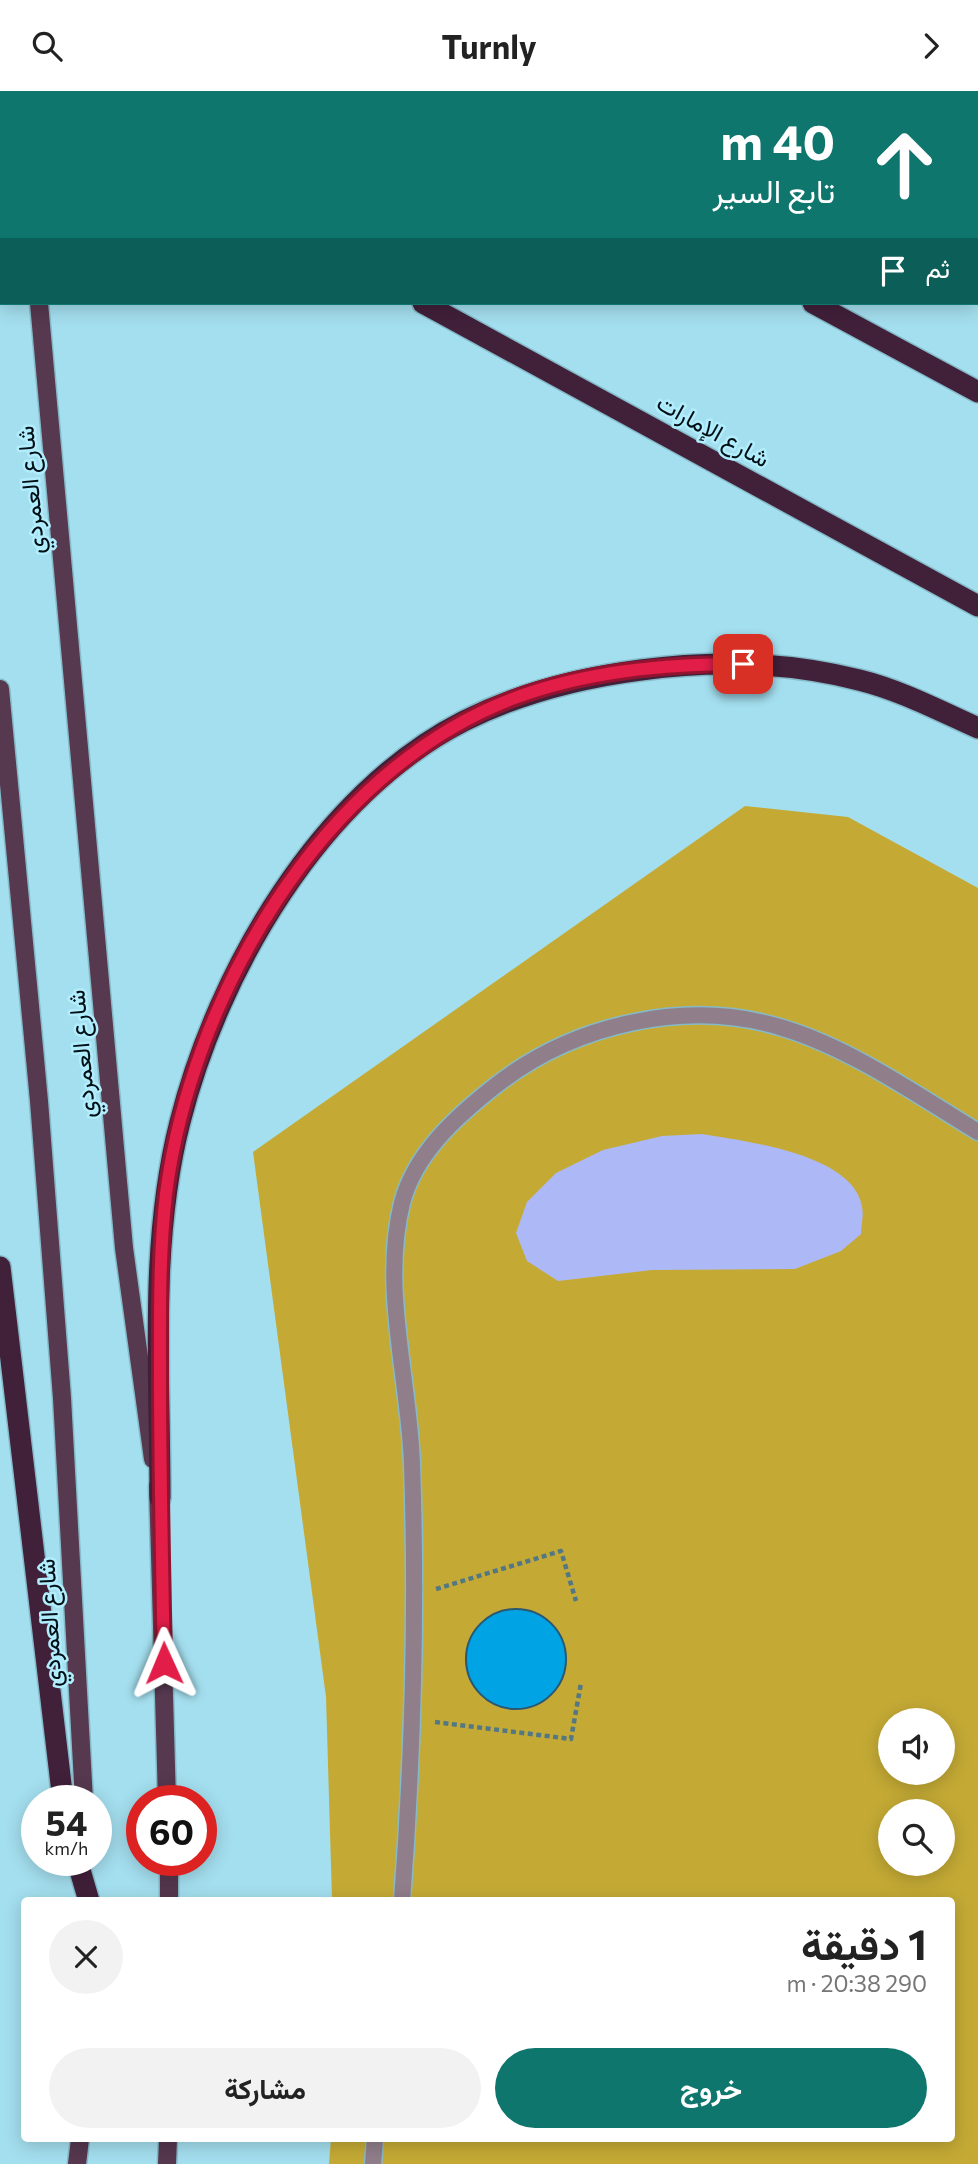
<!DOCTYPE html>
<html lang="ar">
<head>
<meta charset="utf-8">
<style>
  body { margin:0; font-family:Commissioner,Vazirmatn,sans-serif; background:#f2f2f2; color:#222; direction:rtl; height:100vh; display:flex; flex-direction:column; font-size:26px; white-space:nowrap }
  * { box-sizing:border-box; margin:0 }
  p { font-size:23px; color:#767676 }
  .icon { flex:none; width:38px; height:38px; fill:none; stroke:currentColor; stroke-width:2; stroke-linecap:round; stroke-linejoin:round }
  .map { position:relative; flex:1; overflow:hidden; direction:ltr }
  .panel { position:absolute; left:21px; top:1806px; width:934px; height:245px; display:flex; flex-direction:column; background:#fff; border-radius:7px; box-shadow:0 4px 18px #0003; direction:rtl }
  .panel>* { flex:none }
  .banner { position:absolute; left:0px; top:0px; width:978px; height:214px; box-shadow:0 4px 18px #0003; direction:rtl; background:#0f766e; color:#fff; overflow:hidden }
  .controls { position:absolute; left:878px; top:1617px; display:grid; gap:14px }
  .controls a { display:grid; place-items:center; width:77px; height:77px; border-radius:50%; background:#fff; box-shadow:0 4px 18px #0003; font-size:35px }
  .speed { position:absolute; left:21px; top:1694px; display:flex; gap:14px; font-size:35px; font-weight:700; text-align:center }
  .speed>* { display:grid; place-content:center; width:91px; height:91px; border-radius:50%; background:#fff; box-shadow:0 4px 18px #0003; line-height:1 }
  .speed small { font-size:18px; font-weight:400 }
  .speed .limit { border:10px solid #d22; background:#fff; color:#111 }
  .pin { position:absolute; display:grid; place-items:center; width:60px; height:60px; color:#fff; margin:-30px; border-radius:14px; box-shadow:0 4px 10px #0006 }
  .me { position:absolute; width:77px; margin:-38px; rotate:359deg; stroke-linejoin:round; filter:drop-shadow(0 0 5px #0008) }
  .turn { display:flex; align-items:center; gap:24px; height:147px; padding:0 28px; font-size:32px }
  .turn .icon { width:91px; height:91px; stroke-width:2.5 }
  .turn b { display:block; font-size:49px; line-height:60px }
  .then { display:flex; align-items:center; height:66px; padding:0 28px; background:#0003; gap:14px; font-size:26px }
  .round { display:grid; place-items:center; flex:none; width:74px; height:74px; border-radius:37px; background:#f2f2f2 }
  .headline { display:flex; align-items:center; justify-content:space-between; height:119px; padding:0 28px }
  h1 { font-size:42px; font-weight:700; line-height:52px }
  .button { display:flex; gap:14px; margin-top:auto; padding:14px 28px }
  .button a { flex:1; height:80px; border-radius:42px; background:#0f766e; color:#fff; font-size:28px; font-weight:700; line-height:80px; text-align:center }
  .button a+a { background:#f2f2f2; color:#222 }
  header { display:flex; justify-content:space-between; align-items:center; height:91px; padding:0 28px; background:#fff; font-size:32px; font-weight:700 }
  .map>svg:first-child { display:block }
</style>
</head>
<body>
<header><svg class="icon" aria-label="forward" viewBox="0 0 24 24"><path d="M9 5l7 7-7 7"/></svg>Turnly<svg class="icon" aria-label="search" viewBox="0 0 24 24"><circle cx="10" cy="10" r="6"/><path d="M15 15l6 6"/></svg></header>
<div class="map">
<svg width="978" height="2073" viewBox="0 0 978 2073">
  <rect width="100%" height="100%" fill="#a4dfef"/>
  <!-- green -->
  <path fill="#c4aa35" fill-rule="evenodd" d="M 745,715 L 848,726 L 978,797 L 978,2073 L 329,2073 L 331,2048 L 952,2048 L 952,1810 L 332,1809 L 326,1606 L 253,1061 ZM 891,1629 L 943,1629 L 943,1682 L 891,1682 ZM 891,1720 L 943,1720 L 943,1773 L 891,1773 Z"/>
  <!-- water -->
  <path fill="#adb9f6" d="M 702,1043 C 744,1050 854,1063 862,1116 C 864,1124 861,1135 861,1143 L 841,1160 L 795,1178 L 652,1179 L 558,1190 L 527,1170 L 516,1142 L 527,1111 L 556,1082 L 603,1059 L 662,1045 Z"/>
  <!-- building -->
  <circle fill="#00a3e3" stroke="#2b5771" stroke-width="2" cx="516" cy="1568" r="50"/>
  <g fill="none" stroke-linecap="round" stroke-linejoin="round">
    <defs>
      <g id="service">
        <path d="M 402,1810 C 413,1664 417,1519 412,1373 C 409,1287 381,1197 402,1112 C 415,1062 457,1025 495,995 C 574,933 686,907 783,937 C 852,958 917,1004 978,1041"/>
        <path d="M 373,2073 L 375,2048"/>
      </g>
      <g id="primary">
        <path d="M 24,0 L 24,2"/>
        <path d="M 39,212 L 124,1157 L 153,1368"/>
        <path d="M 0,598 L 39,1010 L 62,1307 L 84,1710"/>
        <path d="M 158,1395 L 167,1710"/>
        <path d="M 169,1769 L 169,1810"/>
        <path d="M 77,2073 L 80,2048"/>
        <path d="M 167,2073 L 168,2048"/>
      </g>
      <g id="motorway">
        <path d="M 35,0 L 38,2"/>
        <path d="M 423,0 L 426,2"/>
        <path d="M 660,0 L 663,2"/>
        <path d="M 755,0 L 758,2"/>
        <path d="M 976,141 L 978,142"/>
        <path d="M 976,178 L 978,179"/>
        <path d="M 423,212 L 978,515"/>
        <path d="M 813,212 L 978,301"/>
        <path d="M 0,1176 L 63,1710"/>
        <path d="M 160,1407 C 160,1283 149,1152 180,1031 C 218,880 320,703 464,630 C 520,602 579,587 641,579 C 714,569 788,571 859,589 C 900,599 940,620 978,637"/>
        <path d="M 77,1769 L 89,1810"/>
      </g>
    </defs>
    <!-- service casing -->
    <use href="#service" stroke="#86bac8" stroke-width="19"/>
    <!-- primary casing -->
    <use href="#primary" stroke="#86bac8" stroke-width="21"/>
    <!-- motorway casing -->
    <use href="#motorway" stroke="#86bac8" stroke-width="24"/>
    <!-- path -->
    <g stroke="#537883" stroke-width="4.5" stroke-dasharray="5 3.5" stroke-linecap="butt">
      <path d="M 436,1498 L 561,1460 L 576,1510"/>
      <path d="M 435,1631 L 571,1648 L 581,1592"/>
    </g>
    <!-- service -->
    <use href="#service" stroke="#907e8b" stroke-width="16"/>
    <!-- primary -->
    <use href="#primary" stroke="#56384f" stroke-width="18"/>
    <!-- motorway -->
    <use href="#motorway" stroke="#41203a" stroke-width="21"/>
  </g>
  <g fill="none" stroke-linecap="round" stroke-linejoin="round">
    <defs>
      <path id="route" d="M 164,1572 C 162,1476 160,1380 160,1284 C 160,1223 159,1163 166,1103 C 191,907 321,681 512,608 C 586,580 666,573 743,573"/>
    </defs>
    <!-- route casing -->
    <use href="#route" stroke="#92132f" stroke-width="18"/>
    <!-- route -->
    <use href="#route" stroke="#e11d48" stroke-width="12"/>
  </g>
  <g text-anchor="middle" stroke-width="5" stroke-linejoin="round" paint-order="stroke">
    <!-- street labels -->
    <g font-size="24" fill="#000f15" stroke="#b1edfc">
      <text transform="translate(713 340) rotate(29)" y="8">شارع الإمارات</text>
      <text transform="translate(31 399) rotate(-95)" y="8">شارع العمردي</text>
      <text transform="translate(82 963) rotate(-95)" y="8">شارع العمردي</text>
      <text transform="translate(50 1532) rotate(-93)" y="8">شارع العمردي</text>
    </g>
  </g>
</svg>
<div class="controls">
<a><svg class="icon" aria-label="sound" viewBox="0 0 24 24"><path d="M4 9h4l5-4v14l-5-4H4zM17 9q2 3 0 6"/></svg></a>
<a><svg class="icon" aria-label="search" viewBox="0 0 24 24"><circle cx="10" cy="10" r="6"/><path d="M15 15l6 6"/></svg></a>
</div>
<div class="speed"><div>54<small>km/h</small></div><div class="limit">60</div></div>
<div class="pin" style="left:743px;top:573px;background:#d93025"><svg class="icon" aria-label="arrive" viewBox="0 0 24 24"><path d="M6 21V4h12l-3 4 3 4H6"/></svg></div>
<svg class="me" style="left:164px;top:1572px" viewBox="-20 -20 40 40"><path d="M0-17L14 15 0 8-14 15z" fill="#e11d48" stroke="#fff" stroke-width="4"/></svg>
<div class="banner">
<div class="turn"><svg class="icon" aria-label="ahead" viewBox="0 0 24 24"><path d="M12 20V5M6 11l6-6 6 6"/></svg><div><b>40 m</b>تابع السير</div></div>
<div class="then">ثم<svg class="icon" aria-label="arrive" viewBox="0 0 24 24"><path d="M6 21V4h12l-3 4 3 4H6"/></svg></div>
</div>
<section class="panel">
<div class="headline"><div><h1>1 دقيقة</h1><p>290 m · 20:38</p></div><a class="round"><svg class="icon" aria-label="close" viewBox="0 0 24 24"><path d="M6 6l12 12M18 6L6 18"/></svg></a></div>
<div class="button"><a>خروج</a><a>مشاركة</a></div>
</section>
</div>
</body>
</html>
